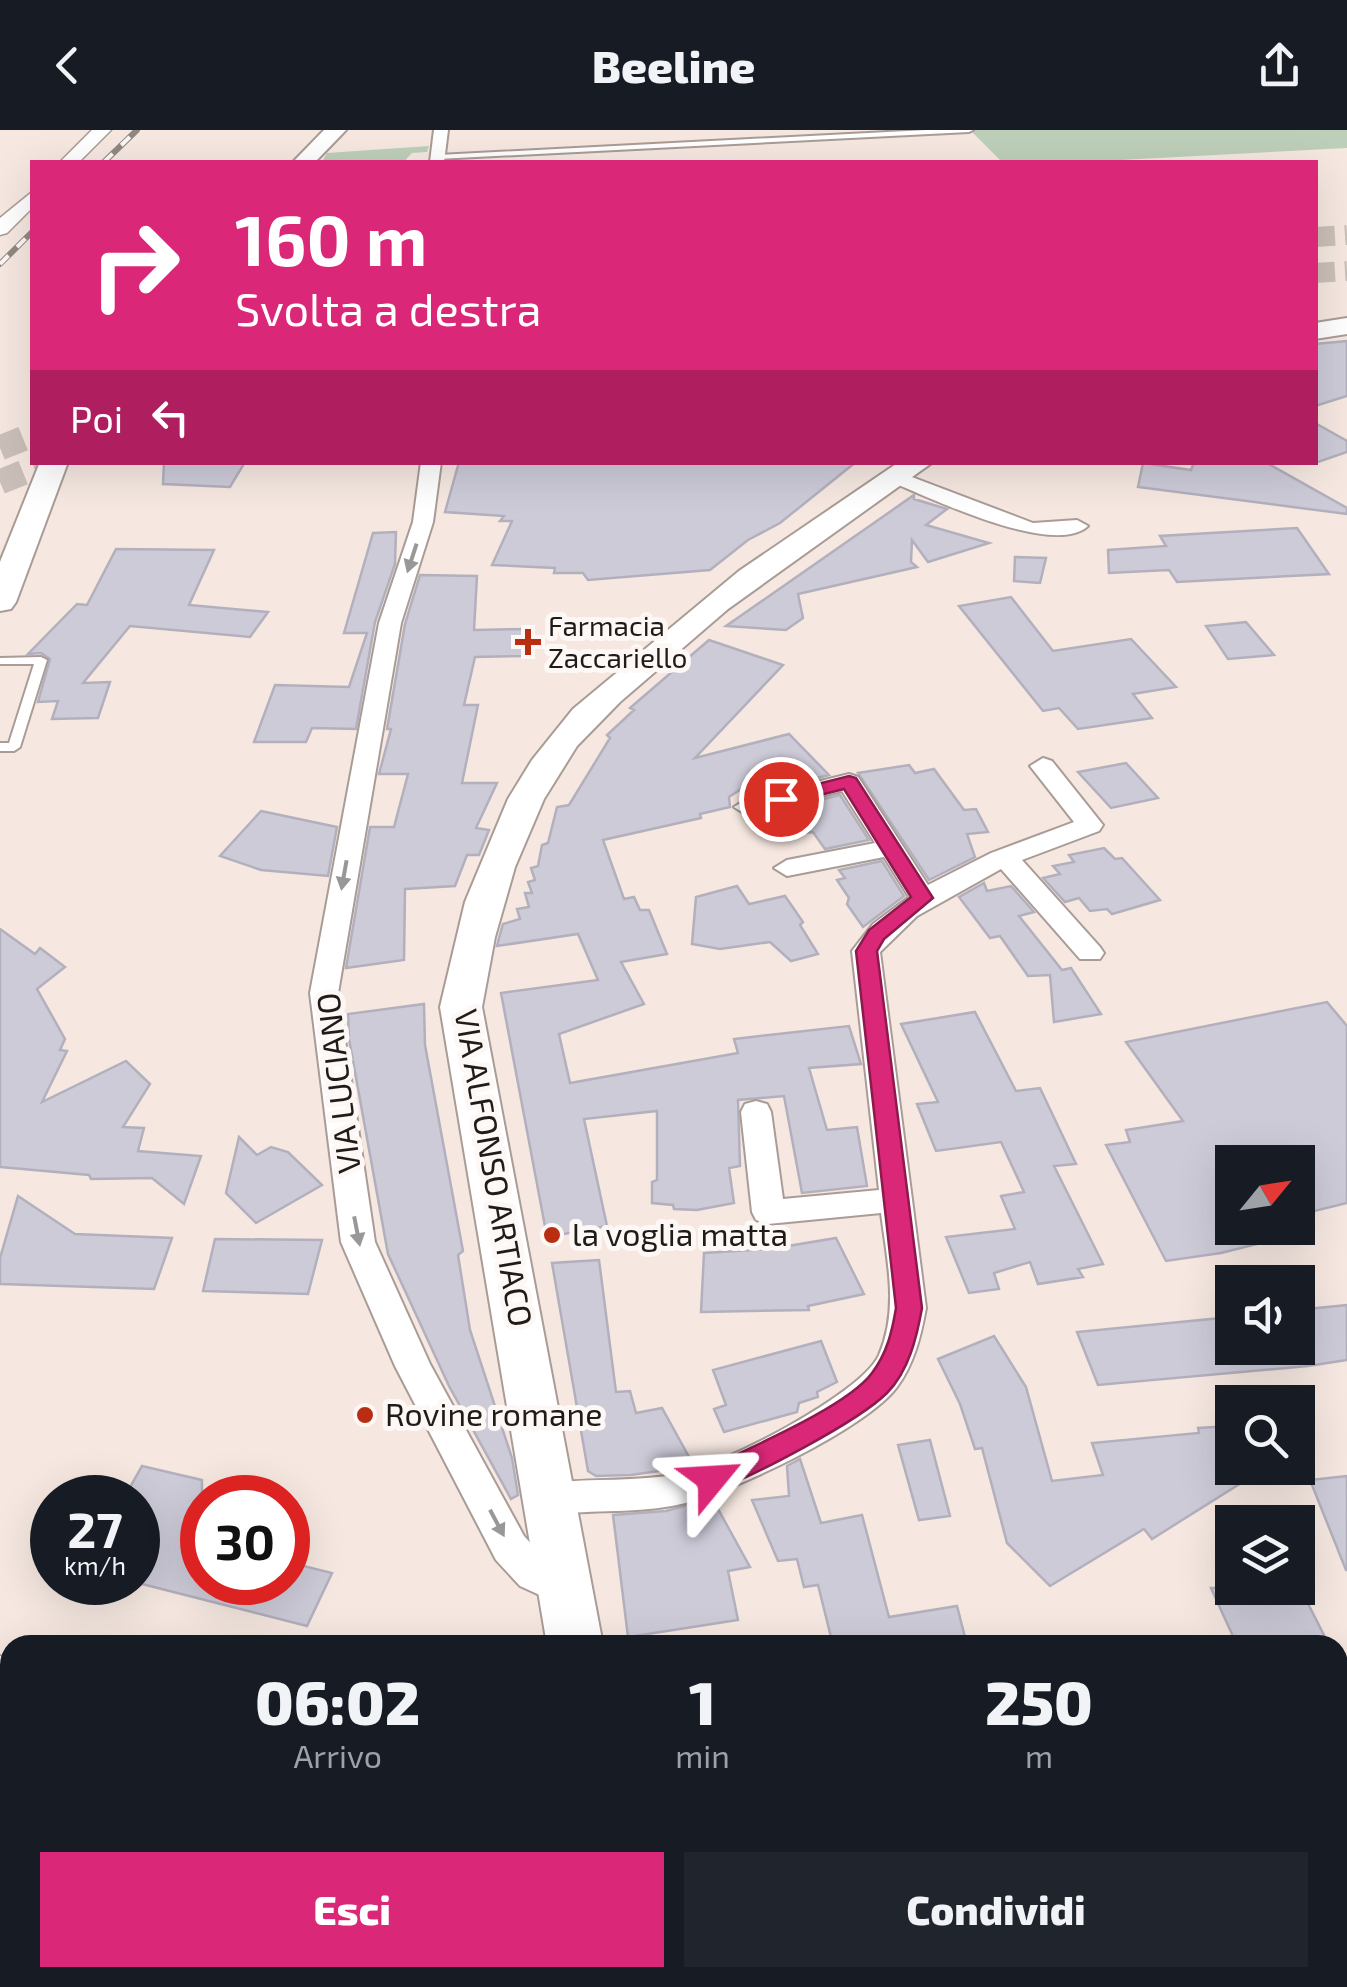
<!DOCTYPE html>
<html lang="it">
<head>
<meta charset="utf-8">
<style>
  body { margin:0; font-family:"Exo 2",sans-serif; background:#20242c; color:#f1f3f6; height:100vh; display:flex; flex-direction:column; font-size:38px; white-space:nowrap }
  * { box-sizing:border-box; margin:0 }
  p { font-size:32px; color:#9ea1a6 }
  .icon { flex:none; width:55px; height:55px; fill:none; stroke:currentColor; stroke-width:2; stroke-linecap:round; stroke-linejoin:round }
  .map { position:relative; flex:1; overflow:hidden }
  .drawer { position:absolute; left:0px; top:1505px; width:1348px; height:352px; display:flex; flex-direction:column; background:#171b24; border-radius:30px 30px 0 0; box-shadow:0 10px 40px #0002 }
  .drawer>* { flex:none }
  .guide { position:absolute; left:30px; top:30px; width:1288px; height:305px; border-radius:0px; box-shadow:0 10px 40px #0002; background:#db2777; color:#fff; overflow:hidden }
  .needle { width:65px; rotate:60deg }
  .tools { position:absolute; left:1215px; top:1015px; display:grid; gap:20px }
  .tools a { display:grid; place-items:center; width:100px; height:100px; border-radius:0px; background:#171b24; box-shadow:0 10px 40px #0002; font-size:50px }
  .speed { position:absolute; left:30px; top:1345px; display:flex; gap:20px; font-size:50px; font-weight:700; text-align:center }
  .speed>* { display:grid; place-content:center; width:130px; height:130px; border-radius:50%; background:#171b24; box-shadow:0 10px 40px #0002; line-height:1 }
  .speed small { font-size:25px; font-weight:400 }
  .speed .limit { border:15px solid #d22; background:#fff; color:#111 }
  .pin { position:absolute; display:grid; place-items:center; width:85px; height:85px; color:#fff; margin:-42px; border:5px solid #fff; border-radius:50%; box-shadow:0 2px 10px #0007 }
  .me { position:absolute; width:110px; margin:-55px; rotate:63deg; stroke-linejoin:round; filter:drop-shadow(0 0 8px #0008) }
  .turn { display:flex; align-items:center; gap:35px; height:210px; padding:0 40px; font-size:45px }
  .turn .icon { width:130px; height:130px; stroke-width:2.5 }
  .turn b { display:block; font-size:70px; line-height:85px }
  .then { display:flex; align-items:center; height:95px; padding:0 40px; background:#0003; gap:20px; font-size:38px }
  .eta { display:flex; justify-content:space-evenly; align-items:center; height:170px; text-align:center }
  .eta b { font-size:60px; font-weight:800; line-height:70px }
  .action { display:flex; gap:20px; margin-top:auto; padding:20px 40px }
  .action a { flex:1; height:115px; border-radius:0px; background:#db2777; color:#fff; font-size:40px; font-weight:800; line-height:115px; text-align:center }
  .action a+a { background:#20242c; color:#f1f3f6 }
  header { display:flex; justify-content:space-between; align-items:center; height:130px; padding:0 40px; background:#171b24; font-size:45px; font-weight:800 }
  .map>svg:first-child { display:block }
</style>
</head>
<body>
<header><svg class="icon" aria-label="back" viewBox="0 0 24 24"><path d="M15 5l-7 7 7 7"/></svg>Beeline<svg class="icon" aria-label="share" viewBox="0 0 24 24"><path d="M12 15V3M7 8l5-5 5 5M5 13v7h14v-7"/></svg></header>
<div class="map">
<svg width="1347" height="1857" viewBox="0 0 1347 1857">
  <rect width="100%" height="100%" fill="#f6e8e1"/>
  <!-- green -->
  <g fill="#becfb9">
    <path d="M 970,0 L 1347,0 L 1347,18 L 1082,32 L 1002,32 Z"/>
    <path d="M 429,16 L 427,22 L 412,23 L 406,29 L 408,32 L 322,32 L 327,23 Z"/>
  </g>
  <!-- building -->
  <g fill="#cdcbd8" stroke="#b3b0bd" stroke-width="2.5">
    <path d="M 1347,211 L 1347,266 L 1315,276 L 1315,214 Z"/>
    <path d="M 1315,293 L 1347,311 L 1347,322 L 1315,333 Z"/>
    <path d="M 164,332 L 245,332 L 230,357 L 163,354 Z"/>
    <path d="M 459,332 L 856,332 L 780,393 L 748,410 L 710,440 L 588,450 L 583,443 L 554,443 L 555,438 L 492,435 L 512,391 L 500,391 L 504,386 L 445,382 Z"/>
    <path d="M 1194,332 L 1265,332 L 1347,378 L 1347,384 L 1138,357 L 1143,333 L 1191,340 Z"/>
    <path d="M 914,365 L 914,369 L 947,379 L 926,395 L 989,413 L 928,432 L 912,410 L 911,432 L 917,437 L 798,464 L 803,488 L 786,500 L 726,496 Z"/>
    <path d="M 1297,398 L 1329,444 L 1177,452 L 1169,440 L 1109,443 L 1108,420 L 1166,416 L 1160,406 Z"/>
    <path d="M 396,402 L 395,434 L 375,492 L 356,599 L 312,598 L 306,612 L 254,612 L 275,555 L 349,557 L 367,503 L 344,503 L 373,403 Z"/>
    <path d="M 116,419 L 214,420 L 189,475 L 268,482 L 250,507 L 130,496 L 83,553 L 110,552 L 98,588 L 52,589 L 58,571 L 38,572 L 50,529 L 41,523 L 28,524 L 77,474 L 87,475 Z"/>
    <path d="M 1015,427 L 1046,428 L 1040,453 L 1014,451 Z"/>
    <path d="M 420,445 L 477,446 L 474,500 L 528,499 L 527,526 L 475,527 L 464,575 L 478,575 L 462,653 L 497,653 L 476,698 L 489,700 L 479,725 L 467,725 L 455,756 L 405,759 L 404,830 L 346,838 L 370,697 L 394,697 L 408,644 L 379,644 L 391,599 L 387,599 L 405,494 Z"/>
    <path d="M 1011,467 L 1053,521 L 1131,509 L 1176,557 L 1133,564 L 1152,588 L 1078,599 L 1059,578 L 1043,581 L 959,476 Z"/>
    <path d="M 1246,492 L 1274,525 L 1228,529 L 1206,496 Z"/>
    <path d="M 709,510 L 783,535 L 695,628 L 789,604 L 829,645 L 768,660 L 760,647 L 729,667 L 730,677 L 700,684 L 701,688 L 603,710 L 624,769 L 634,767 L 640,780 L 649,780 L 667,824 L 621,832 L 644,874 L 559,904 L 570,953 L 738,923 L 734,909 L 849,896 L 861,934 L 809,938 L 827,1000 L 857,997 L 867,1056 L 802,1063 L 784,966 L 738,970 L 740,1036 L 729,1038 L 734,1073 L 697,1080 L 674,1079 L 673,1075 L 652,1073 L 652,1052 L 657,1050 L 657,981 L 584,989 L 607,1096 L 547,1107 L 501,863 L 598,850 L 578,804 L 497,816 L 499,808 L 503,794 L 520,789 L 517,779 L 529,777 L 525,763 L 532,763 L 528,752 L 535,750 L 531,738 L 538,736 L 542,715 L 548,713 L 557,677 L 569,675 L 610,608 L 607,605 L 634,580 L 630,578 Z"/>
    <path d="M 1126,633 L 1158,668 L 1111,678 L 1078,642 Z"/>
    <path d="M 909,635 L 915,643 L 934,639 L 964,680 L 976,679 L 988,702 L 967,704 L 975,727 L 929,750 L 858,643 Z"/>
    <path d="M 840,665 L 869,710 L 825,719 L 813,702 L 805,703 L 788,678 Z"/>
    <path d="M 261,681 L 337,697 L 328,746 L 261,740 L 220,726 Z"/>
    <path d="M 1104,718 L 1115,729 L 1122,728 L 1160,770 L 1112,784 L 1107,779 L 1090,781 L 1079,768 L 1065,772 L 1043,748 L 1060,744 L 1053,736 L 1074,732 L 1069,725 Z"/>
    <path d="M 882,731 L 904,766 L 863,797 L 847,774 L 849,768 L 837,750 L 845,748 L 839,740 Z"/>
    <path d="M 984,753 L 987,761 L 1011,756 L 1034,782 L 1019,786 L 1062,840 L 1071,838 L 1101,884 L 1054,892 L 1050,845 L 1028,846 L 1000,806 L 990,808 L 959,767 Z"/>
    <path d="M 737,756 L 749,774 L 785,766 L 803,792 L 800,795 L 818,824 L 791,831 L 770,812 L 720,819 L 692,814 L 696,767 Z"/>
    <path d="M 0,799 L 35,824 L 40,818 L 65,837 L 37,859 L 65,909 L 60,920 L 67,921 L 42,972 L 126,931 L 150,954 L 123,997 L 144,998 L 138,1021 L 201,1026 L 184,1074 L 152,1048 L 91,1049 L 89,1045 L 0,1037 Z"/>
    <path d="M 1327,872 L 1347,896 L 1347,1073 L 1298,1085 L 1298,1032 L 1232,1032 L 1232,1098 L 1284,1098 L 1285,1107 L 1221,1123 L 1166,1131 L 1106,1015 L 1130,1012 L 1126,1000 L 1183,991 L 1126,912 Z"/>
    <path d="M 424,874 L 425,915 L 463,1121 L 458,1125 L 470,1200 L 512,1328 L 518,1365 L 511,1369 L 449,1256 L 388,1124 L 349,909 L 348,884 Z"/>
    <path d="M 975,882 L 1016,961 L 1040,958 L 1076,1034 L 1054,1036 L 1103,1134 L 1078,1139 L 1083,1147 L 1038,1154 L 1030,1132 L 994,1143 L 999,1159 L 969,1163 L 946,1107 L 1015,1099 L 1001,1066 L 1024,1062 L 1001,1012 L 936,1021 L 917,974 L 938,972 L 901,894 Z"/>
    <path d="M 239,1007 L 257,1025 L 271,1017 L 288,1022 L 322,1055 L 256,1093 L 226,1063 Z"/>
    <path d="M 18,1066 L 75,1104 L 172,1108 L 154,1159 L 0,1154 L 0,1128 Z"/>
    <path d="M 836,1108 L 864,1164 L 808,1176 L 809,1180 L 701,1182 L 704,1123 L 770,1119 Z"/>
    <path d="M 215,1109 L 322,1110 L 308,1164 L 203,1161 Z"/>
    <path d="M 599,1130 L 616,1262 L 630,1261 L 636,1283 L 662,1278 L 694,1336 L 631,1345 L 596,1346 L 588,1341 L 552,1133 Z"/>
    <path d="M 1347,1175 L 1347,1230 L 1308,1236 L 1098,1255 L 1077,1202 L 1232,1187 L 1232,1218 L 1298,1218 L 1298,1180 Z"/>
    <path d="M 994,1206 L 1026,1257 L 1052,1351 L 1103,1345 L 1092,1313 L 1199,1303 L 1198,1298 L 1232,1296 L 1232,1338 L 1265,1338 L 1152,1409 L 1144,1399 L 1050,1456 L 1007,1413 L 982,1318 L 975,1319 L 960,1274 L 938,1229 Z"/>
    <path d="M 821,1211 L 837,1252 L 817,1262 L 818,1267 L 799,1273 L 797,1282 L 724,1302 L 714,1279 L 726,1275 L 713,1240 Z"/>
    <path d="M 930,1310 L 950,1386 L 919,1390 L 898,1315 Z"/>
    <path d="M 800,1329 L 821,1393 L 862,1385 L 889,1487 L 957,1476 L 967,1515 L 833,1515 L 818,1455 L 804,1457 L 797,1429 L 778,1431 L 752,1370 L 789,1366 L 787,1336 Z"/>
    <path d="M 142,1336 L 202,1350 L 202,1452 L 288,1452 L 288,1432 L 332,1443 L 307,1496 L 138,1453 L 138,1368 L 124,1368 Z"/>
    <path d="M 1347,1346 L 1347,1440 L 1346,1440 L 1310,1350 Z"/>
    <path d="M 712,1368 L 750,1437 L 728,1441 L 738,1490 L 628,1507 L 613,1385 L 666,1381 Z"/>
    <path d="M 1211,1458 L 1300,1458 L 1329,1515 L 1237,1515 Z"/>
  </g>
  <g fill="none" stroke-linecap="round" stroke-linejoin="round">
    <!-- tertiary-tunnel-far1 -->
    <g stroke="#cbbfb9" stroke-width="20" stroke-dasharray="20 10" stroke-linecap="butt">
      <path d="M 1315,107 L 1347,105"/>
      <path d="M 1315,143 L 1347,141"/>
    </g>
    <!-- tertiary-tunnel -->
    <g stroke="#cbbfb9" stroke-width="25" stroke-dasharray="25 12" stroke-linecap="butt">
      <path d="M 0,318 L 32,305"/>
      <path d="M 0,352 L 49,332"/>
    </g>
    <defs>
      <g id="service">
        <path d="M 926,0 L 973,0 L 969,2 L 438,29 L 434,27 L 438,25 Z"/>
        <path d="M 41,527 L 47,530 L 20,617 L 14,621 L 0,621 L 0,613 L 9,613 L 34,534 L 0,534 L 0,528 Z"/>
      </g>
      <g id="minor">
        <path d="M 434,0 L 448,0 L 444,32 L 430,32 Z"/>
        <path d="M 421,332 L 441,332 L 433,392 L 401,493 L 338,863 L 375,1112 L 430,1234 L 524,1406 L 548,1432 L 580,1448 L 585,1460 L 580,1472 L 566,1477 L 520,1456 L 496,1430 L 395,1236 L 341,1112 L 310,863 L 379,493 L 413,392 Z"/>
        <path d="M 896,341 L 1033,393 L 1077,390 L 1088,396 C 1053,428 929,367 889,351 L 889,343 Z"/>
        <path d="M 1043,628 L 1052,631 L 1103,695 L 1099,701 L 1022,730 L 1100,817 L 1104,823 L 1100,829 L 1080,829 L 1001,739 L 917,786 L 880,822 L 926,1178 C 921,1206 914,1234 897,1257 C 867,1298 731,1363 681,1374 C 639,1384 593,1379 550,1385 L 537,1380 L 531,1369 L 537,1358 L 550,1353 C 593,1348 637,1352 679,1344 C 721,1336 862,1264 879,1225 C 899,1179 887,1131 881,1083 L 768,1094 L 756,1090 L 752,1082 L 741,982 L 745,974 L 756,971 L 767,974 L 771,982 L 783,1069 L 879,1060 L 852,821 L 873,794 L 909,767 L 884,727 L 787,746 L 774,738 L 787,730 L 875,713 L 842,661 L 747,685 L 734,677 L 747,669 L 849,644 L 858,647 L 928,755 L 991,723 L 1074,692 L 1030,636 Z"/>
        <path d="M 1347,1552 L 1347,1591 L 1338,1595 L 1338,1556 Z"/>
      </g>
      <g id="tertiary">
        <path d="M 92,0 L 111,0 L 79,32 L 60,32 Z"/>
        <path d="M 32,62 L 32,78 L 7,103 L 0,105 L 0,88 Z"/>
      </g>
      <g id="secondary">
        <path d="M 324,0 L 346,0 L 315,32 L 293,32 Z"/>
        <path d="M 1347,188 L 1347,204 L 1315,209 L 1315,193 Z"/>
        <path d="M 40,332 L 68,332 L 16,472 L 11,479 L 0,481 L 0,432 Z"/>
        <path d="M 899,332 L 933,332 L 728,479 L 620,572 L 577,616 L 544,669 L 515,737 L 495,807 L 482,877 L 603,1515 L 547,1515 L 440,877 L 465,772 L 508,669 L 532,630 L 573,579 L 739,441 Z"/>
        <path d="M 0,1526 L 10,1530 L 10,1587 L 0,1583 Z"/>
        <path d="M 273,1848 L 337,1848 L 341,1857 L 277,1857 Z"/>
        <path d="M 372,1848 L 474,1848 L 470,1857 L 368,1857 Z"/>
        <path d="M 522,1848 L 589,1848 L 585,1857 L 518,1857 Z"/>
      </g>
    </defs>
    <!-- service casing -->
    <use href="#service" stroke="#a99c96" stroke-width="4"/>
    <!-- minor casing -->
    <use href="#minor" stroke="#a99c96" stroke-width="4"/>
    <!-- tertiary casing -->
    <use href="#tertiary" stroke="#a99c96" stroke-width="3"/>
    <!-- secondary casing -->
    <use href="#secondary" stroke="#a99c96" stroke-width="4"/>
    <!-- service -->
    <use href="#service" fill="#fff" fill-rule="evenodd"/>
    <!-- minor -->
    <use href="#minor" fill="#fff" fill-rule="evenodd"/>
    <!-- tertiary -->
    <use href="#tertiary" fill="#fff" fill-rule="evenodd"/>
    <!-- secondary -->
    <use href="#secondary" fill="#fff" fill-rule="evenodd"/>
    <defs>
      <g id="rail">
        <path d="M 104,32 L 137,0"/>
        <path d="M 0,134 L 32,102"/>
      </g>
    </defs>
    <!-- rail casing -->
    <use href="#rail" stroke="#918883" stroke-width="6"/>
    <!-- rail -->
    <use href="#rail" stroke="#fdf8f5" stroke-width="4" stroke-dasharray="12" stroke-linecap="butt"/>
  </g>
  <!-- one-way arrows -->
  <defs><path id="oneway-solid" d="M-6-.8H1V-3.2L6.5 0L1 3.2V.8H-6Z" transform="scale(2.5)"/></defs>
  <g fill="#9a9897">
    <use href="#oneway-solid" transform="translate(412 428) rotate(108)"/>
    <use href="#oneway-solid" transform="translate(344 745) rotate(100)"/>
    <use href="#oneway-solid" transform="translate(357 1101) rotate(79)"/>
    <use href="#oneway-solid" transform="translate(497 1393) rotate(62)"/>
  </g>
  <!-- route -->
  <path fill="#db2777" stroke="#8e194d" stroke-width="2.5" d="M 849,646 L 856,648 L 933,768 L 884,809 L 877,821 L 922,1178 C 917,1206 909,1241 887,1263 C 859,1291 751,1348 712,1361 L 702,1357 L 698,1349 L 702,1341 C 744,1320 846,1278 872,1243 C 887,1223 892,1202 896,1178 L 856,821 L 869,800 L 911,767 L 844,659 L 781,675 L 771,669 L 774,665 Z"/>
  <!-- markers -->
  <g fill="#b92d13" stroke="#fdf8f5" stroke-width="4">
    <path d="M523 497h10v10h10v10h-10v10h-10v-10h-10v-10h10z"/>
    <circle cx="552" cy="1105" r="10"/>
    <circle cx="365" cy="1285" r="10"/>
  </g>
  <g text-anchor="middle" stroke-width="10" stroke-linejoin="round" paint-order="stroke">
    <!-- far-poi labels -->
    <g font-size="28" fill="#1f1b18" stroke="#fdf8f5" text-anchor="start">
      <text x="548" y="506">Farmacia<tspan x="548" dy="32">Zaccariello</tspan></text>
    </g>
    <!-- street labels -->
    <g font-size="32" fill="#1f1b18" stroke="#fdf8f5">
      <text transform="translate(339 953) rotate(-97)" y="11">VIA LUCIANO</text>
      <text transform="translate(493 1038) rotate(80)" y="11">VIA ALFONSO ARTIACO</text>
    </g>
    <!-- poi labels -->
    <g font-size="32" fill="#1f1b18" stroke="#fdf8f5" text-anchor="start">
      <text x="572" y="1116">la voglia matta</text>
      <text x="385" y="1296">Rovine romane</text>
    </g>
  </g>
</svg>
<div class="tools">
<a><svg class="needle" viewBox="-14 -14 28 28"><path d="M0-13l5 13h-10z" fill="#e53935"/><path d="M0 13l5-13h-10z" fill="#9ea1a6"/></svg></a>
<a><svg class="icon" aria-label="sound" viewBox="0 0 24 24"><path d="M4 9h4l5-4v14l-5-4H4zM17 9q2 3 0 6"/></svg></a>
<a><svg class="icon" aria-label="search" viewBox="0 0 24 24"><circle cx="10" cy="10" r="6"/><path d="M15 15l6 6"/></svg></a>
<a><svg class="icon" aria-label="layers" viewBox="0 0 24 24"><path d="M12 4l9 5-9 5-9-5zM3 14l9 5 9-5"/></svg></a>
</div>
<div class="speed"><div>27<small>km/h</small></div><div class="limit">30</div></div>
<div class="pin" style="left:781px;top:669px;background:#d93025"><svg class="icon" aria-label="arrive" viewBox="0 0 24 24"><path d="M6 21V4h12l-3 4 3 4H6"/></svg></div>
<svg class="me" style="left:712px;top:1349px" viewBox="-20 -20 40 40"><path d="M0-17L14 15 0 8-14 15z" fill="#db2777" stroke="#fff" stroke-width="4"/></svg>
<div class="guide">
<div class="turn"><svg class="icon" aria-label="right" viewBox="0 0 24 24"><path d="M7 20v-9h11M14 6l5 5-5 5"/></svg><div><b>160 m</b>Svolta a destra</div></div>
<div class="then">Poi<svg class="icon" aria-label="left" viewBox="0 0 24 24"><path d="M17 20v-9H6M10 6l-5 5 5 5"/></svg></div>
</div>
<section class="drawer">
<div class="eta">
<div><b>06:02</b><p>Arrivo</p></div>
<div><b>1</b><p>min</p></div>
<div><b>250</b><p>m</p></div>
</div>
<div class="action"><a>Esci</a><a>Condividi</a></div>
</section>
</div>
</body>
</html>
